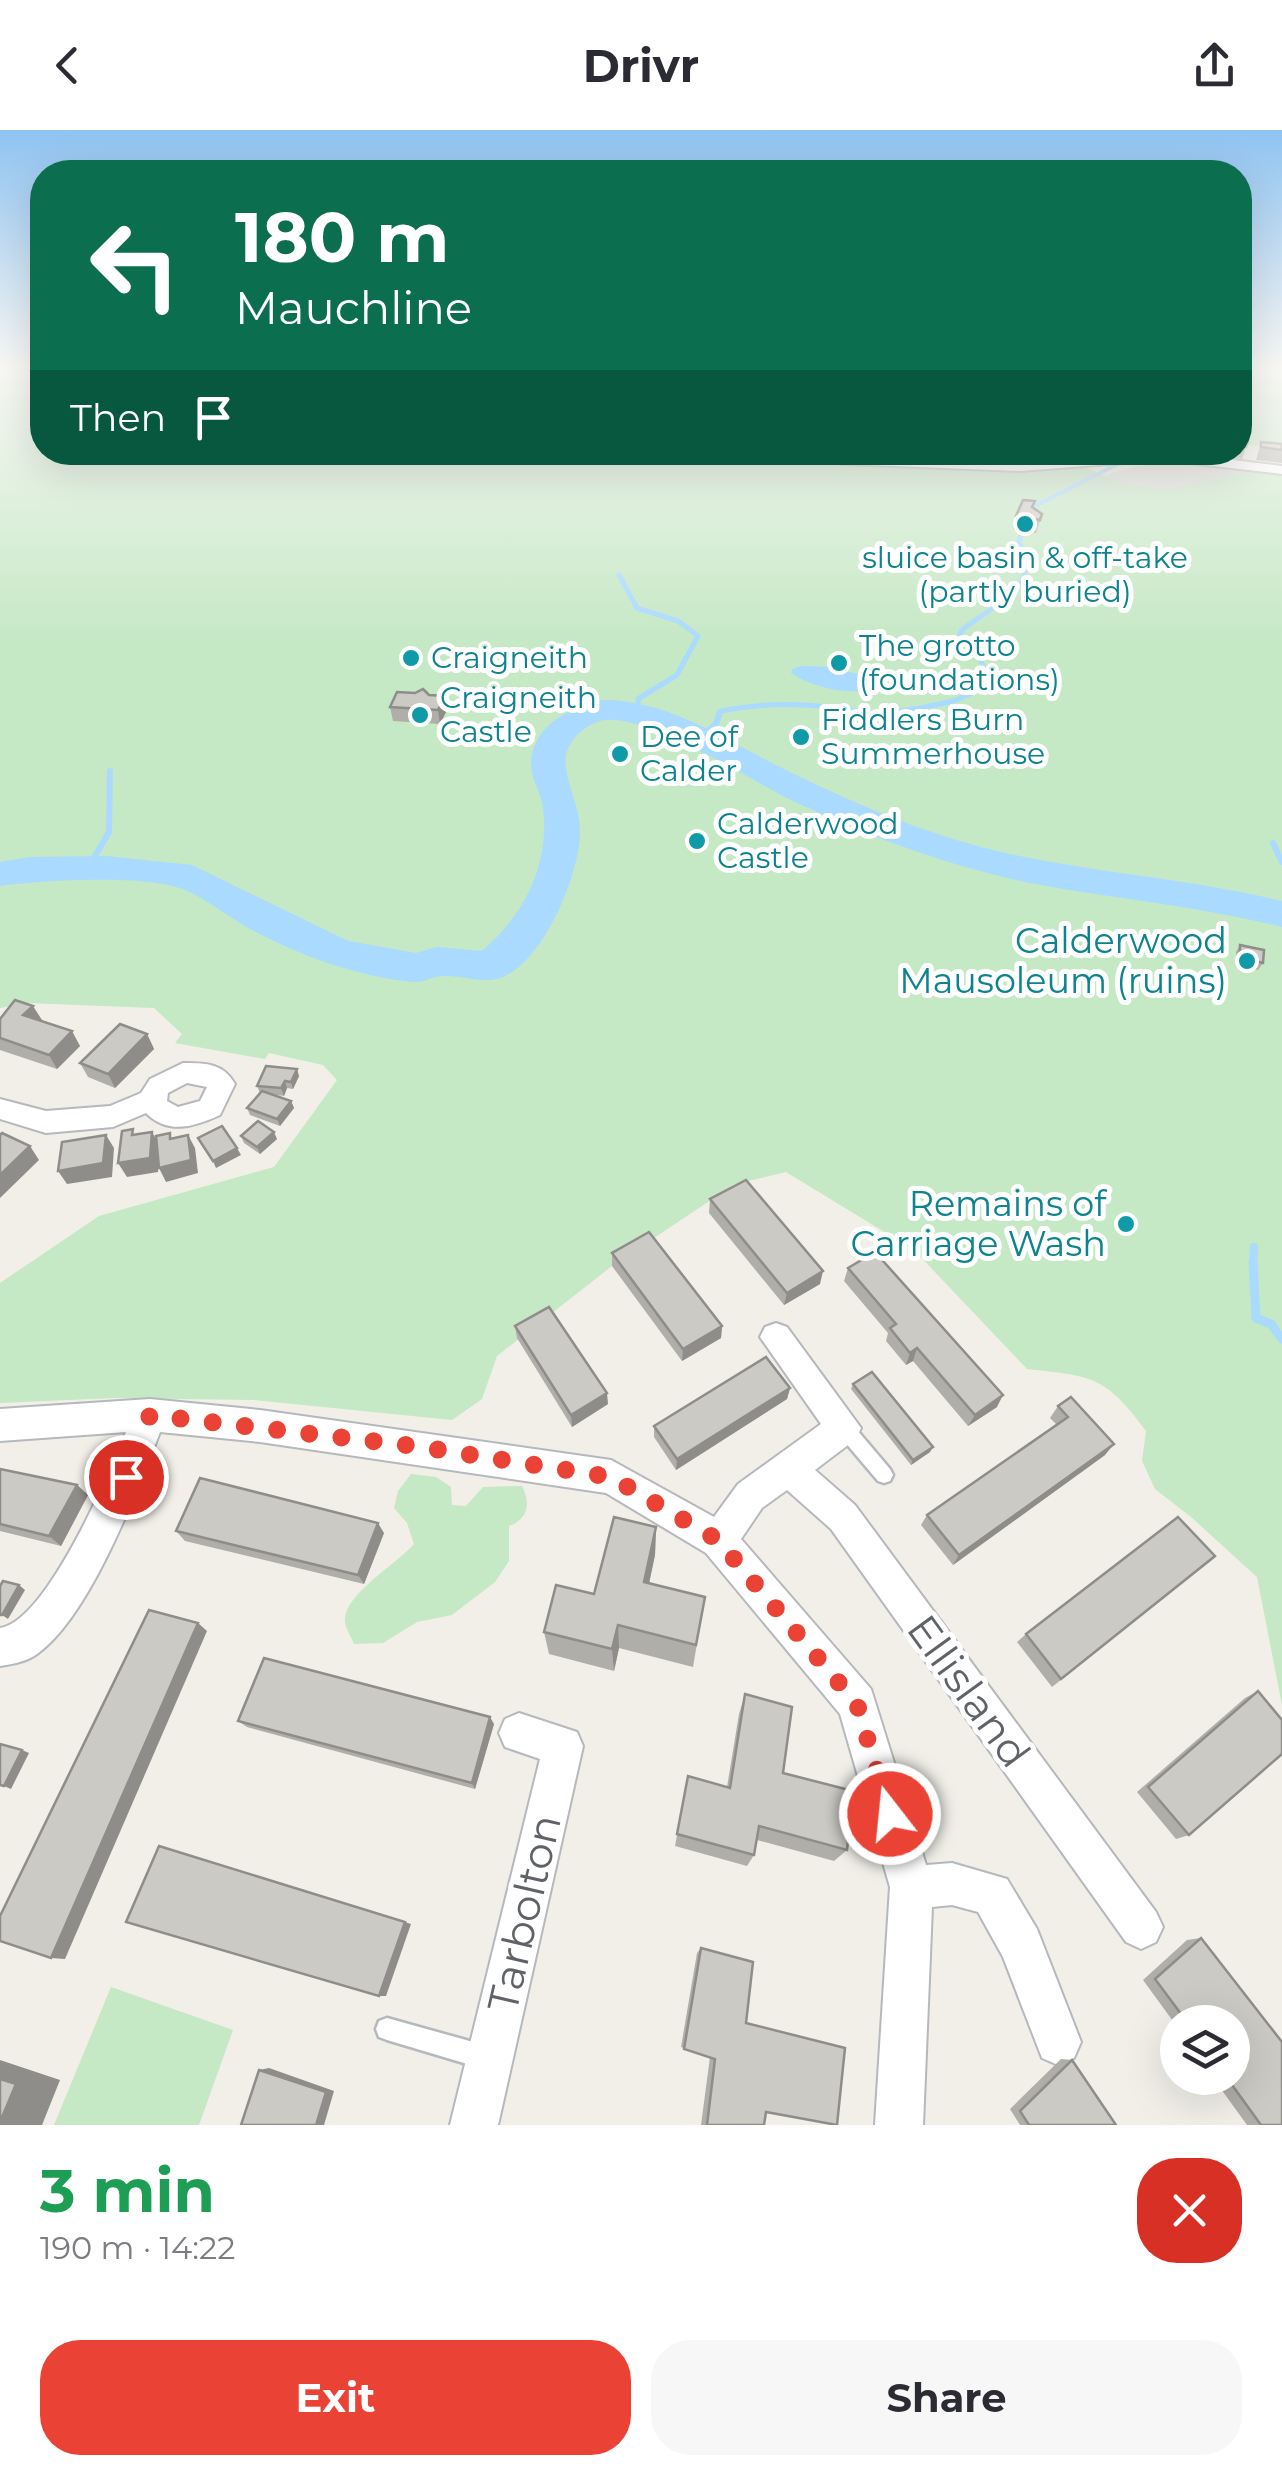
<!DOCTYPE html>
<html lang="en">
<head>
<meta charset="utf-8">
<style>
  body { margin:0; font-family:Montserrat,sans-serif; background:#f7f7f7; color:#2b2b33; height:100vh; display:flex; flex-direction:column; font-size:38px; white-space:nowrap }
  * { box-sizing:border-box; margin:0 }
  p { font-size:32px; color:#7c7c81 }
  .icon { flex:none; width:55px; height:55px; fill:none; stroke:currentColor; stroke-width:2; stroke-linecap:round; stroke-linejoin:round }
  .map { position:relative; height:1995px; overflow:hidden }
  .panel { display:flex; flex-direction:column; background:#fff; flex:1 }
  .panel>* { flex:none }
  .guide { position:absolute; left:30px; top:30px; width:1222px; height:305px; border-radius:40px; box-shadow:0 10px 40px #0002; background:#0b6e4f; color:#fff; overflow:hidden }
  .controls { position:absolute; left:1160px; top:1875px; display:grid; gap:20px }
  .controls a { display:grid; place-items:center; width:90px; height:90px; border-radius:50%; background:#fff; box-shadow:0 10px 40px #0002; font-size:50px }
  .pin { position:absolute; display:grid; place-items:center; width:85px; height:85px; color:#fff; margin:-42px; border:5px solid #fff; border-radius:50%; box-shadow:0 2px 10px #0007 }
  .me { position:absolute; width:110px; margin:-55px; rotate:344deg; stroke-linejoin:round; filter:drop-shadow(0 0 8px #0008) }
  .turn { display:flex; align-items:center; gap:35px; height:210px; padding:0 40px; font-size:45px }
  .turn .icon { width:130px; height:130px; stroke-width:2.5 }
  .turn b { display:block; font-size:70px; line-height:85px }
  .then { display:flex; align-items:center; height:95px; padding:0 40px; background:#0003; gap:20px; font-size:38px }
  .round { display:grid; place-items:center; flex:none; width:105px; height:105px; border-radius:40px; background:#f7f7f7 }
  .head { display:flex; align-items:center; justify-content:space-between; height:170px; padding:0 40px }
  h1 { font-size:60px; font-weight:700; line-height:75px; color:#1e9e55 }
  .cta { display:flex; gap:20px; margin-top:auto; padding:20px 40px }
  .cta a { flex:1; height:115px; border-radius:40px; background:#ea4335; color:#fff; font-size:40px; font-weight:700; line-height:115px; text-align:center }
  .cta a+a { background:#f7f7f7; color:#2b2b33 }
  header { display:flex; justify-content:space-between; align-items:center; height:130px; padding:0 40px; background:#fff; font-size:45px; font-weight:700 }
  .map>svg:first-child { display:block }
</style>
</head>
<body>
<header><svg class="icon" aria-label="back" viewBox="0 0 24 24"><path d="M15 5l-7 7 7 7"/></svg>Drivr<svg class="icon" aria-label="share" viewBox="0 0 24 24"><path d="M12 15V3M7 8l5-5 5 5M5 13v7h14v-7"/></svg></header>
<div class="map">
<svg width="1282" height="1995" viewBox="0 0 1282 1995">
  <rect width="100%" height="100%" fill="#f1efe8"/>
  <!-- industrial -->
  <path fill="#e0deda" d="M 1186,331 L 1250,341 L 1166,361 L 1123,353 L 1105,345 L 1138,336 Z"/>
  <!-- green -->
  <g fill="#c5e8c5">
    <path d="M 0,235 L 42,235 L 42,322 L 1108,322 L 1050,333 L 1073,332 L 1123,353 L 1166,360 L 1250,341 L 1282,345 L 1282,1575 L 1257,1447 L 1191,1387 L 1155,1359 L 1142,1331 L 1146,1301 C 1106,1246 1092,1246 1027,1239 L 914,1120 L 786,1042 L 735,1054 L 612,1136 L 497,1226 L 482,1269 L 452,1290 L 253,1270 L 115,1268 L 0,1273 L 0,1153 L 99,1086 L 274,1037 L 337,950 L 323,935 L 269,923 L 265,929 L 175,913 L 182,904 L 154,878 L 27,873 L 0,878 Z"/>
    <path d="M 1240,235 L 1282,235 L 1282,319 L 1240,314 Z"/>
    <path d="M 411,1344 L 436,1347 L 451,1357 L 452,1375 L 466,1376 L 483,1357 L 522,1356 C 531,1374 528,1389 509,1396 L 509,1431 L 495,1452 L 452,1485 L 417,1492 L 383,1513 L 354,1514 C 352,1508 345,1498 345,1491 C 343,1465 397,1434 414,1414 L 407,1393 L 394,1378 L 398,1361 Z"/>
    <path d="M 111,1857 L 233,1900 L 199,1995 L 54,1995 Z"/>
  </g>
  <!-- water -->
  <path fill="#aadaff" d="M 801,536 L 830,537 L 876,549 L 880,556 C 857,568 812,558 791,543 L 792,539 Z"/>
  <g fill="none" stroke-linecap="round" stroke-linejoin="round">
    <!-- stream-far4 -->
    <path stroke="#aadaff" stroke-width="4" d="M 1029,379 L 1118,334"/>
    <!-- stream-far3 -->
    <g stroke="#aadaff" stroke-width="5">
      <path d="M 619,445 L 637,478 L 678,491 L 698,506 L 677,545 L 638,569 L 639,584"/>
      <path d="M 719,585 L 721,581 C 774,570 824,573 877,585"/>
      <path d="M 885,585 C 919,574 968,579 987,547 L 979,526 L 959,511 L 961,501 C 990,475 1045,460 1019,413 L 1025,391"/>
    </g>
    <!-- stream-far2 -->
    <g stroke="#aadaff" stroke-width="6">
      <path d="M 866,582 L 882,586 L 893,582"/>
      <path d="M 700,607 L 716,594 L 720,582"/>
      <path d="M 1273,713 L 1282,732"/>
      <path d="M 88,738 L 109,702 L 110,641"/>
    </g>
    <!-- stream-far1 -->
    <path stroke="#aadaff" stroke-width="8" d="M 1253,1133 L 1254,1117"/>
    <!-- stream -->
    <path stroke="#aadaff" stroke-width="9" d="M 1253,1131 L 1256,1188 L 1271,1194 L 1282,1209"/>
    <!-- river -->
    <path fill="#aadaff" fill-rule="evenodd" d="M 601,570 C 666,569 722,608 778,636 C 848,671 921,703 997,721 C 1091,743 1188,748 1282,771 L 1282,797 C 1199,776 1114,769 1030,753 C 948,736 871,707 795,672 C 755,653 636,576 597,592 C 583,597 569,610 566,625 C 562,645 580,676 580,700 C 581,743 539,847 490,850 C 474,851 459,845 443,846 C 433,846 424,853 413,852 C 356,846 303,827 252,800 C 229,788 209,770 185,760 C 150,744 40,750 0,756 L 0,732 L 30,727 L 107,726 L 192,735 L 348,811 L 416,823 L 437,817 L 482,821 C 525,784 550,734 543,677 C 540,659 527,643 532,624 C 540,591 572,578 601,570 Z"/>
    <defs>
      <g id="service">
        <path d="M 845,1291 L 851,1293 L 890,1339 L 893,1345 L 890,1351 L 884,1353 L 878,1351 L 839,1305 L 837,1299 L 839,1293 Z"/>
        <path d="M 387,1888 L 484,1915 L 492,1919 L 496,1927 L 492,1935 L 484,1939 L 387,1910 L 379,1907 L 376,1899 L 379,1891 Z"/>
      </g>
      <g id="minor">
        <path d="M 763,322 L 1021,333 L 1168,322 L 1282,336 L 1282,344 L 1162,330 L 1021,341 L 844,334 Z"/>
        <path d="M 183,933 C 206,933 223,933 235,954 L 220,985 C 194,997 168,1005 146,983 L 113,997 L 46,1003 L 0,989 L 0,969 L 46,981 L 110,976 L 141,963 L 150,949 ZM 187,953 L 207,957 L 200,971 L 178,977 L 167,971 L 168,963 Z"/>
        <path d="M 776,1193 L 787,1197 L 861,1298 L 856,1309 L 815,1340 L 855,1375 L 1156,1782 L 1163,1797 L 1156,1812 L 1141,1819 L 1126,1812 L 831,1399 L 787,1360 L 762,1378 L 741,1409 L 871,1559 L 926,1735 L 952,1733 L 1007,1749 L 1037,1799 L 1081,1912 L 1074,1928 L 1058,1935 L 1042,1928 L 1003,1827 L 978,1782 L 952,1775 L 932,1777 L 923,1995 L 875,1995 L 890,1757 L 840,1584 L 706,1423 L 606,1363 L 260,1312 L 160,1302 C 136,1363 90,1486 37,1524 C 26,1532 12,1534 0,1536 L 0,1498 C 46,1492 109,1344 126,1302 L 0,1311 L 0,1279 L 150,1269 L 260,1280 L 611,1330 L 714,1387 L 738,1354 L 821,1294 L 760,1207 L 765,1197 Z"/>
        <path d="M 519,1583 L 577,1602 L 583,1616 L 498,1995 L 450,1995 L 540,1629 L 505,1617 L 499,1603 L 505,1589 Z"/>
      </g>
    </defs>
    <!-- service casing -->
    <use href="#service" stroke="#b5b8bc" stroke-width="5"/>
    <!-- minor casing -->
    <use href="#minor" stroke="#b5b8bc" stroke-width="4"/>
    <!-- service -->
    <use href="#service" fill="#fff" fill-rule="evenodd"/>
    <!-- minor -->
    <use href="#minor" fill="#fff" fill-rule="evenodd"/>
  </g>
  <!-- wall -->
  <g fill="#afaea9">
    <path d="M 1240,310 L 1248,312 L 1242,329 L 1198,322 L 1240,322 Z"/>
    <path d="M 1261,312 L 1282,314 L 1282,333 L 1256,330 Z"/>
    <path d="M 1035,371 L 1033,378 L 1042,384 L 1036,403 L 1013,399 L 1016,386 Z"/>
    <path d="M 390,577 L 447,580 L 440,594 L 393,591 Z"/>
    <path d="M 1240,815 L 1263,833 L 1258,840 L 1236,835 L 1236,822 Z"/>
    <path d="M 0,889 L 42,890 L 80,916 L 57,939 L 0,920 Z"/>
    <path d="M 147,904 L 154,919 L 115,958 L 88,947 L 80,933 Z"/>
    <path d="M 299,946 L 293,959 L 287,958 L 284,966 L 271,964 L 291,971 L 294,978 L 280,996 L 250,985 L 247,978 L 260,963 L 257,956 Z"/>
    <path d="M 241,1006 L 277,1009 L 260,1024 L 244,1013 Z"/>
    <path d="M 710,1069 L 820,1154 L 784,1175 L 709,1083 Z"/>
    <path d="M 612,1123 L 722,1196 L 721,1208 L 682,1231 L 612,1136 Z"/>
    <path d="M 848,1138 L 997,1277 L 968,1296 L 913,1231 L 906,1235 L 886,1211 L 888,1203 L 844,1151 Z"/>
    <path d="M 515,1196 L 608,1274 L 572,1297 L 517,1208 Z"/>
    <path d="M 853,1254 L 930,1322 L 911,1335 L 851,1259 Z"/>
    <path d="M 790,1258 L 787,1269 L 676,1340 L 654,1307 L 654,1296 Z"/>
    <path d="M 1058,1276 L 1105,1325 L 953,1435 L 921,1395 L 927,1385 L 1057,1295 L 1050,1288 Z"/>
    <path d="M 0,1339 L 77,1355 L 88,1365 L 61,1416 L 0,1401 Z"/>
    <path d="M 656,1397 L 655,1425 L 649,1453 L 705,1467 L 693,1537 L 619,1518 L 614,1541 L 549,1524 L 544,1502 L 594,1464 Z"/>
    <path d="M 176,1401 L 384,1403 L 364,1454 L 185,1411 Z"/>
    <path d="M 1215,1426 L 1052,1557 L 1017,1512 L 1026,1504 Z"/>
    <path d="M 1258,1561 L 1189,1705 L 1176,1709 L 1137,1662 L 1245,1568 Z"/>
    <path d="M 745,1564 L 783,1643 L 847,1720 L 834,1731 L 757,1710 L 754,1725 L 747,1736 L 675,1716 L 688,1646 L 727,1657 L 739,1584 Z"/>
    <path d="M 238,1591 L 494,1594 L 475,1659 L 247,1597 Z"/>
    <path d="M 1201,1808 L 1282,1995 L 1247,1995 L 1213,1948 L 1232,1948 L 1232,1892 L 1178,1892 L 1178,1898 L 1143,1850 L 1187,1810 Z"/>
    <path d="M 701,1818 L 766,1982 L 764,1995 L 701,1995 L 710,1927 L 681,1917 L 697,1823 Z"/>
    <path d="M 1061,1929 L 1072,1930 L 1116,1995 L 1020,1995 L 1010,1979 Z"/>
  </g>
  <!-- shaded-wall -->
  <g fill="#8f8d8a">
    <path d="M 445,566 L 447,580 L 440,594 L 438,580 Z"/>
    <path d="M 33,876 L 42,890 L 32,900 L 23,885 Z"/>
    <path d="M 72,901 L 80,916 L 57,939 L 49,925 Z"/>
    <path d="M 147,904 L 154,919 L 115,958 L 108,944 Z"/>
    <path d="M 297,939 L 299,946 L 293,959 L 291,952 Z"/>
    <path d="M 285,951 L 287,958 L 284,966 L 281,958 Z"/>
    <path d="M 291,971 L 294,978 L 280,996 L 277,989 Z"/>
    <path d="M 152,1002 L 160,1016 L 158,1042 L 127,1047 L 118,1033 Z"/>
    <path d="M 274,1002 L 277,1009 L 260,1024 L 257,1017 Z"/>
    <path d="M 106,1005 L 114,1018 L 112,1047 L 67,1054 L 58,1041 Z"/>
    <path d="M 188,1005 L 195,1018 L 198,1043 L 166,1052 L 159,1038 Z"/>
    <path d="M 30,1016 L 39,1030 L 0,1068 L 0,1045 Z"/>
    <path d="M 237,1018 L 241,1025 L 216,1038 L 213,1031 Z"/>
    <path d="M 823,1141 L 820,1154 L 784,1175 L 787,1163 Z"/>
    <path d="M 722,1196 L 721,1208 L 682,1231 L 683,1219 Z"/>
    <path d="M 917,1218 L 913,1231 L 906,1235 L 910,1223 Z"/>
    <path d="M 790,1258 L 787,1269 L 676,1340 L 677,1329 Z"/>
    <path d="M 607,1263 L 608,1274 L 572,1297 L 571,1285 Z"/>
    <path d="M 1003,1265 L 997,1277 L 968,1296 L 975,1285 Z"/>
    <path d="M 1114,1314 L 1105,1325 L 953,1435 L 959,1425 Z"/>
    <path d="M 933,1317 L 930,1322 L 911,1335 L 913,1330 Z"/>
    <path d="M 77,1355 L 88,1365 L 61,1416 L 49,1406 Z"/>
    <path d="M 378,1393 L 384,1403 L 364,1454 L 358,1445 Z"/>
    <path d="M 656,1397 L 655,1425 L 644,1477 L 644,1452 Z"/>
    <path d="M 19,1455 L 25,1460 L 8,1489 L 2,1485 Z"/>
    <path d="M 198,1493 L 207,1501 L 65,1829 L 51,1828 Z"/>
    <path d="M 618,1495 L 619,1518 L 614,1541 L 612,1519 Z"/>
    <path d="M 490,1587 L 494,1594 L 475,1659 L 472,1653 Z"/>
    <path d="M 22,1620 L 29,1623 L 11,1659 L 4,1656 Z"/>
    <path d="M 405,1792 L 411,1794 L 386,1866 L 379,1866 Z"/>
    <path d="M 0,1930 L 60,1950 L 42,1995 L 0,1995 Z"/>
    <path d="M 269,1938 L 334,1961 L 324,1995 L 316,1995 L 259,1940 Z"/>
  </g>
  <!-- building -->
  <g fill="#cccac5" stroke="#8f8d8a" stroke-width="2.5">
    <path d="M 1240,310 L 1248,312 L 1246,317 L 1240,316 Z"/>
    <path d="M 1261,312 L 1282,314 L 1282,320 L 1261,317 Z"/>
    <path d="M 1023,370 L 1035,371 L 1032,377 L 1042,384 L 1040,390 L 1016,386 Z"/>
    <path d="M 423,559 L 429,565 L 445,566 L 438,580 L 390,577 L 397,562 L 415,563 Z"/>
    <path d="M 1240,815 L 1264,820 L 1263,833 L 1240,827 Z"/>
    <path d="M 15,870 L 33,876 L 23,885 L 72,901 L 49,925 L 0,908 L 0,889 Z"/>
    <path d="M 120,894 L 147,904 L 108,944 L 80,933 Z"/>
    <path d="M 266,936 L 297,939 L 291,952 L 285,951 L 281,958 L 257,956 Z"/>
    <path d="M 262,961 L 291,971 L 277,989 L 247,978 Z"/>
    <path d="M 258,991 L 274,1002 L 257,1017 L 241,1006 Z"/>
    <path d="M 222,996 L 237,1018 L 213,1031 L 198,1008 Z"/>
    <path d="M 133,999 L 132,1005 L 152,1002 L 150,1028 L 118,1033 L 122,1001 Z"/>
    <path d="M 2,1003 L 30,1016 L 0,1045 L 0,1005 Z"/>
    <path d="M 170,1003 L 170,1009 L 188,1005 L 191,1030 L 159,1038 L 156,1006 Z"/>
    <path d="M 106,1005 L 103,1033 L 58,1041 L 62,1012 Z"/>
    <path d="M 746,1050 L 823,1141 L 787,1163 L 710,1069 Z"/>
    <path d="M 649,1102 L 722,1196 L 683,1219 L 612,1123 Z"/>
    <path d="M 875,1122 L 1003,1265 L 975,1285 L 917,1218 L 910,1223 L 890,1198 L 896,1194 L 848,1138 Z"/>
    <path d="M 549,1177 L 607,1263 L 571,1285 L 515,1196 Z"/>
    <path d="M 766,1227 L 790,1258 L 677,1329 L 654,1296 Z"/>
    <path d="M 872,1242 L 933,1317 L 913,1330 L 853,1254 Z"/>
    <path d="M 1071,1267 L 1114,1314 L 959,1425 L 927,1385 L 1068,1287 L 1058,1276 Z"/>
    <path d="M 0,1339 L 77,1355 L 49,1406 L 0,1394 Z"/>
    <path d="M 200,1348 L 378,1393 L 358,1445 L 176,1401 Z"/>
    <path d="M 614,1387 L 656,1397 L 644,1452 L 705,1467 L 696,1515 L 618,1495 L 612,1519 L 544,1502 L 556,1455 L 594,1464 Z"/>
    <path d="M 1178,1387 L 1215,1426 L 1061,1549 L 1026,1504 Z"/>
    <path d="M 3,1451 L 19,1455 L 2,1485 L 0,1485 L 0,1456 Z"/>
    <path d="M 149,1480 L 198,1493 L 51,1828 L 0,1811 L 0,1786 Z"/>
    <path d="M 264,1528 L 490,1587 L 472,1653 L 238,1591 Z"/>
    <path d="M 1258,1561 L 1282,1590 L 1282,1624 L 1189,1705 L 1148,1657 Z"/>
    <path d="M 745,1564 L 792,1577 L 783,1643 L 853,1661 L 847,1720 L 759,1696 L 754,1725 L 677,1704 L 688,1646 L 730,1658 Z"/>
    <path d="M 0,1614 L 22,1620 L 4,1656 L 0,1655 Z"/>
    <path d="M 159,1716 L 405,1792 L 379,1866 L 126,1792 Z"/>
    <path d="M 1201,1808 L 1282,1912 L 1282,1995 L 1261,1995 L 1227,1948 L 1232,1948 L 1232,1892 L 1187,1892 L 1155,1849 Z"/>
    <path d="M 701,1818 L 753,1832 L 746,1893 L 845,1918 L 837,1995 L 766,1982 L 764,1995 L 707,1995 L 715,1929 L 684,1919 Z"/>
    <path d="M 1072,1930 L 1116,1995 L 1029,1995 L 1020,1981 Z"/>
    <path d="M 259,1940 L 326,1962 L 316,1995 L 241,1995 Z"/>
    <path d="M 0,1949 L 16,1954 L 0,1992 Z"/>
  </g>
  <!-- sky -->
  <linearGradient id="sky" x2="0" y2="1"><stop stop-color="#8fc3f1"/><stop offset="0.46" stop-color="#f9f8f5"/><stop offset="1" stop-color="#f9f8f5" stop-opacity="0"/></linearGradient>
  <rect width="1282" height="515" fill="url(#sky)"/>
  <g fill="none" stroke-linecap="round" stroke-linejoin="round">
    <!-- route -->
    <path stroke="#ea4335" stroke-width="18" stroke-dasharray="0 32.4" d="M 126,1347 L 150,1285 L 415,1316 L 611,1347 L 718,1410 L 857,1574 L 890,1684"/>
  </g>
  <!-- markers -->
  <g fill="#0f9aa8" stroke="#fff" stroke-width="4">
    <circle cx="1025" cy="394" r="10"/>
    <circle cx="411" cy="528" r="10"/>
    <circle cx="839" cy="533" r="10"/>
    <circle cx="420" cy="585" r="10"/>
    <circle cx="801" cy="607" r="10"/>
    <circle cx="620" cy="624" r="10"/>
    <circle cx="697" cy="711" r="10"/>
    <circle cx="1247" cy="831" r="10"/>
    <circle cx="1126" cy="1094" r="10"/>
  </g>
  <g text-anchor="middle" stroke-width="10" stroke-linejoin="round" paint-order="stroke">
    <!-- far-culture labels -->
    <g font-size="30" fill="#0d838f" stroke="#fff" text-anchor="start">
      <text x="1025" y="438" text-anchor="middle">sluice basin &amp; off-take<tspan x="1025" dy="34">(partly buried)</tspan></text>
      <text x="859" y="526">The grotto<tspan x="859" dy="34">(foundations)</tspan></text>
      <text x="431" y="538">Craigneith</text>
      <text x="440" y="578">Craigneith<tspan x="440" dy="34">Castle</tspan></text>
      <text x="821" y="600">Fiddlers Burn<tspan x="821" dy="34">Summerhouse</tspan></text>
      <text x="640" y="617">Dee of<tspan x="640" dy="34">Calder</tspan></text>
      <text x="717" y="704">Calderwood<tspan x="717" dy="34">Castle</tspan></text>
    </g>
    <!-- culture labels -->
    <g font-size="35" fill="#0d838f" stroke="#fff" text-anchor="end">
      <text x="1227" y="823">Calderwood<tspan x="1227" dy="40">Mausoleum (ruins)</tspan></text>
      <text x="1106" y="1086">Remains of<tspan x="1106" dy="40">Carriage Wash</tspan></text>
    </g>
    <!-- near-street labels -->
    <g font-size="42" fill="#5f6368" stroke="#fff">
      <text transform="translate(969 1561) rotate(54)" y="15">Ellisland</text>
      <text transform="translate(524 1783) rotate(-77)" y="15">Tarbolton</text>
    </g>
  </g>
</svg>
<div class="controls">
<a><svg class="icon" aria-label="layers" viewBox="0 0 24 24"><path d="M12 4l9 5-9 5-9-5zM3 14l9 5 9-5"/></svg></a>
</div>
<div class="pin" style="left:126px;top:1347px;background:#d93025"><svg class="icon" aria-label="arrive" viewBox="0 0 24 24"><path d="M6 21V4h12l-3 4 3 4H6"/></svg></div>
<svg class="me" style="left:890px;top:1684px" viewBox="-20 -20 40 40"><circle r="17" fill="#ea4335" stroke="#fff" stroke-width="3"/><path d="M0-11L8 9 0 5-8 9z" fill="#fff"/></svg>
<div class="guide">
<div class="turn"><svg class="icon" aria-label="left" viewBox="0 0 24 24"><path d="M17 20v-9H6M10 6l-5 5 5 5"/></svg><div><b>180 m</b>Mauchline</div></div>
<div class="then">Then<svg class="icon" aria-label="arrive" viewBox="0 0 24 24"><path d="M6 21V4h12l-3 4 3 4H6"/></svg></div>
</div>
</div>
<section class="panel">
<div class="head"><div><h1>3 min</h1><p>190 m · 14:22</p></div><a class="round" style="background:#d93025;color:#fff"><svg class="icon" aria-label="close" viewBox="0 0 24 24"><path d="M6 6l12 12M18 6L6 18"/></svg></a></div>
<div class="cta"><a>Exit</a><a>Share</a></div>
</section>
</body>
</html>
